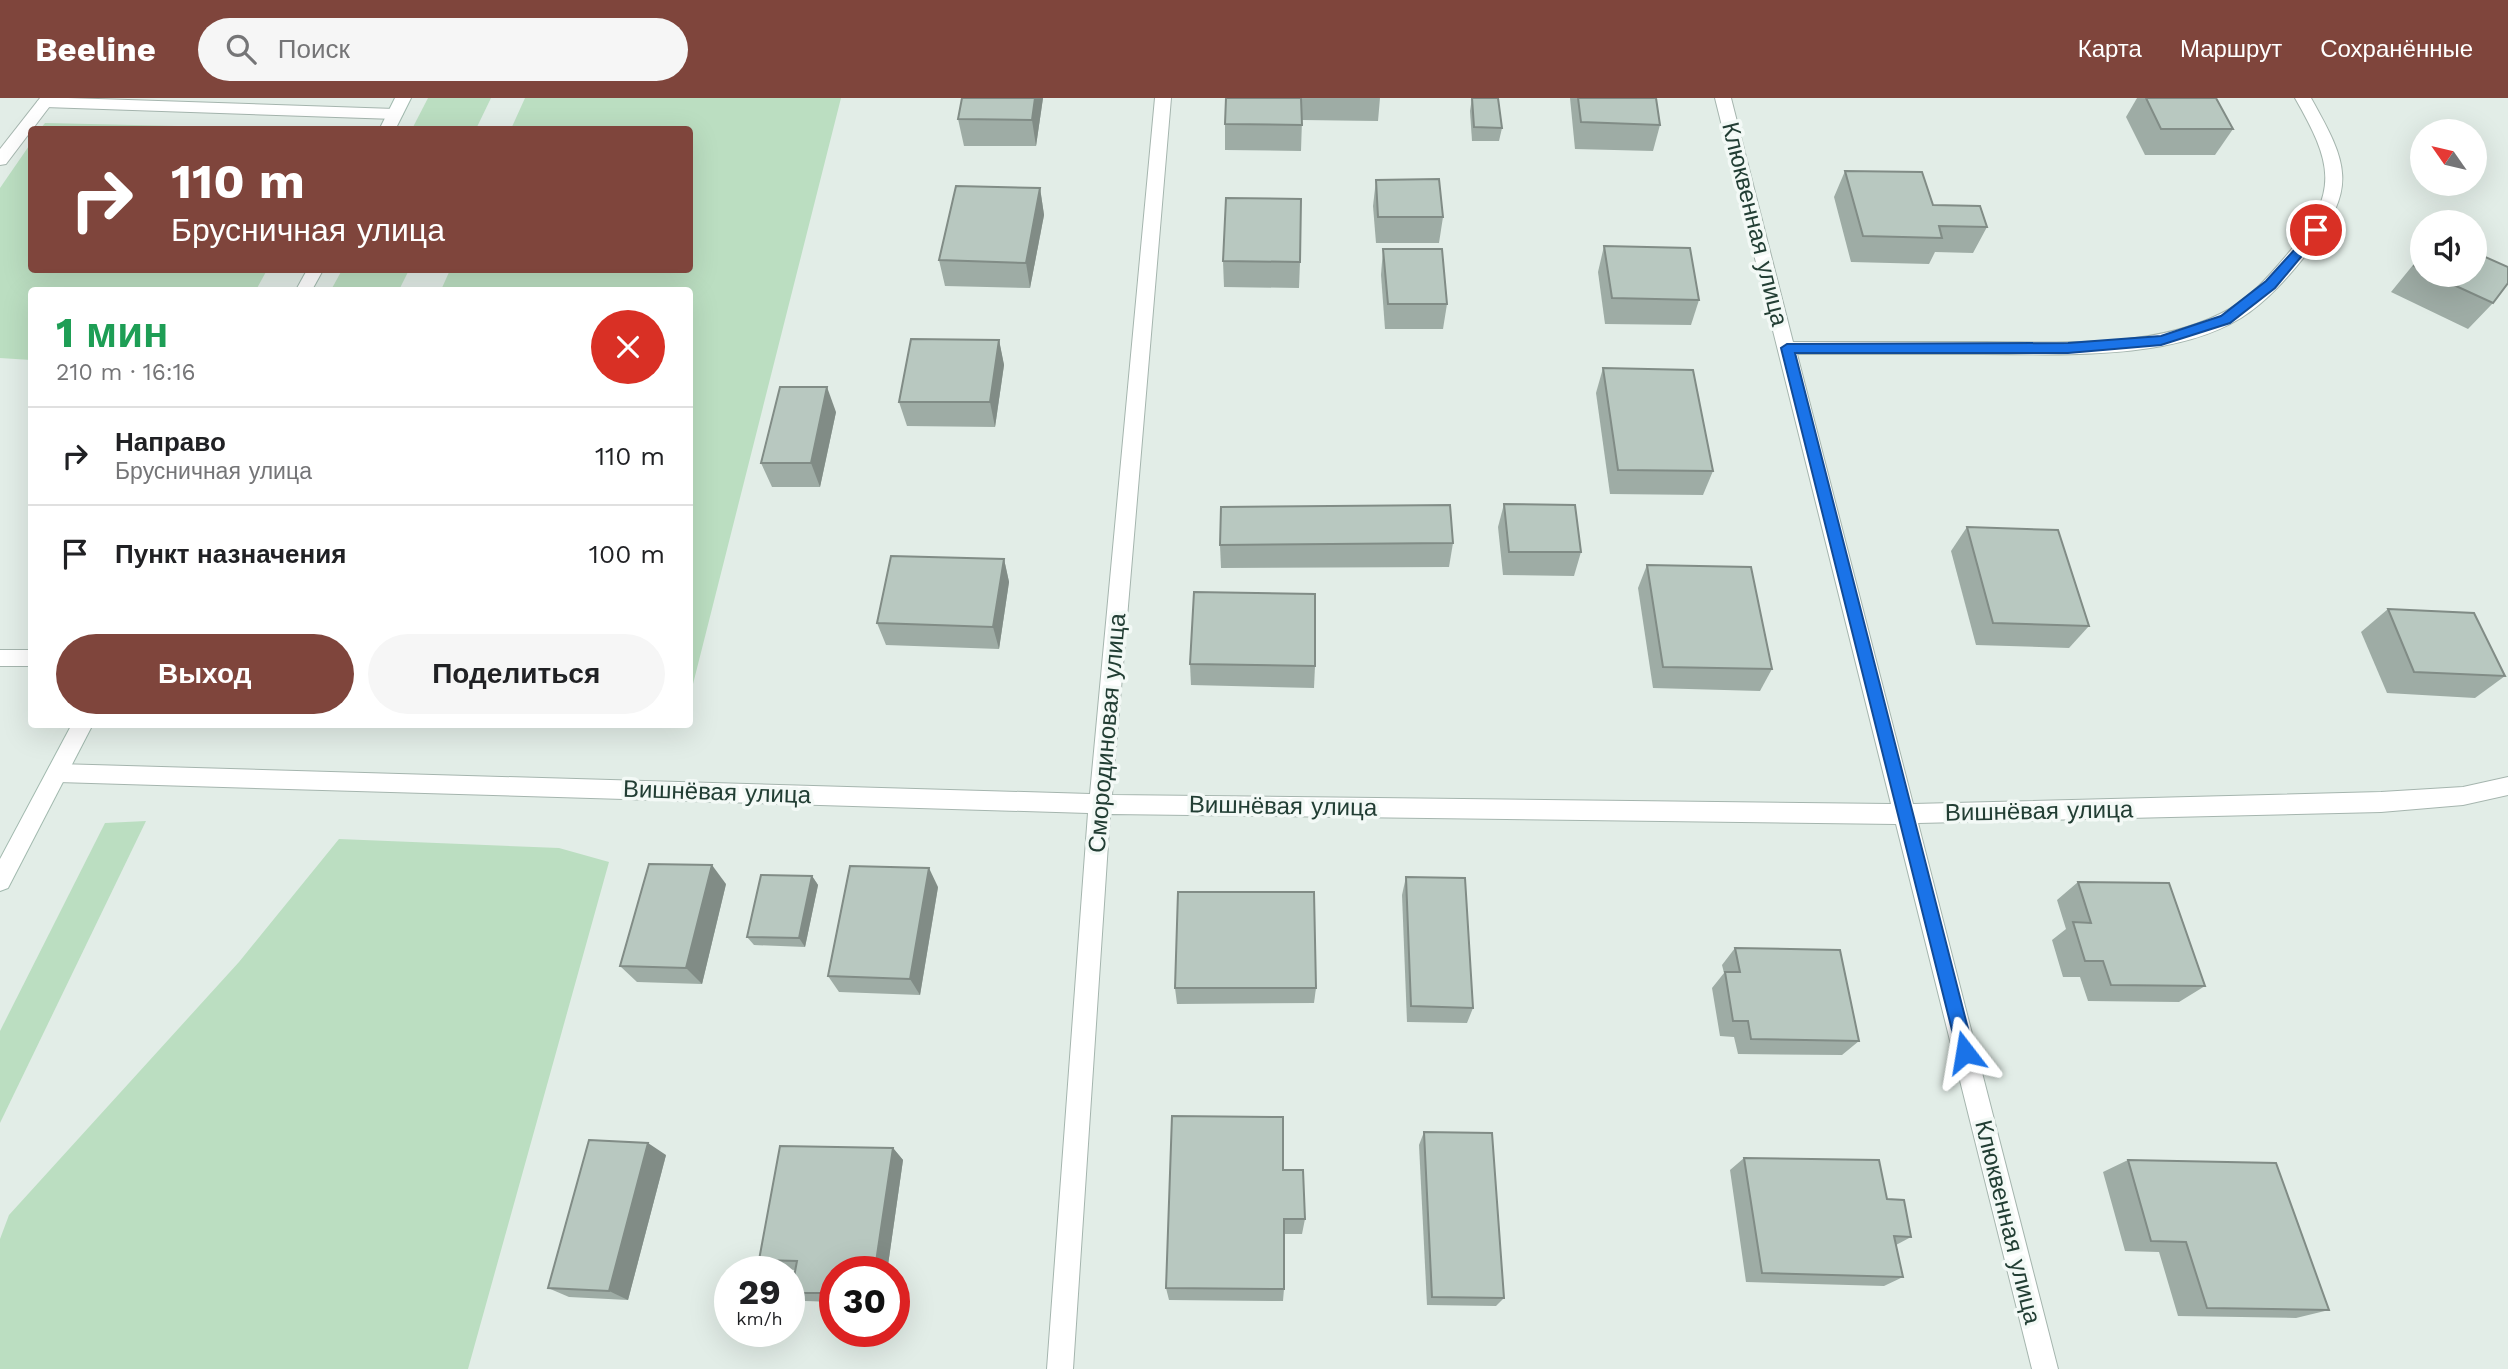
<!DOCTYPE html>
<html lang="ru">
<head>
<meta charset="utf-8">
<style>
  body { margin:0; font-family:"Work Sans",sans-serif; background:#f6f6f6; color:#202124; height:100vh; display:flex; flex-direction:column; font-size:26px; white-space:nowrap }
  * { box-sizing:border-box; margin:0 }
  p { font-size:23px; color:#757577 }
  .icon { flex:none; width:38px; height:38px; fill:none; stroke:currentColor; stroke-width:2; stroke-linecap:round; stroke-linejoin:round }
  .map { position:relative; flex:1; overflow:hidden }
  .drawer { position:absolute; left:28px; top:189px; width:665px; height:441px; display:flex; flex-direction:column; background:#fff; border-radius:7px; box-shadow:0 7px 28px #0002 }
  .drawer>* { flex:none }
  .guide { position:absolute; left:28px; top:28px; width:665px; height:147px; border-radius:7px; box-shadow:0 7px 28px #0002; background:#7f453c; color:#fff; overflow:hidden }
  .needle { width:46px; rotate:304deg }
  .buttons { position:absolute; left:2410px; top:21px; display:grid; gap:14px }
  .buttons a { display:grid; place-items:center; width:77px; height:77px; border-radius:50%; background:#fff; box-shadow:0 7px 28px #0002; font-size:35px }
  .speed { position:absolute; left:714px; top:1158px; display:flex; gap:14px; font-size:35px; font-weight:700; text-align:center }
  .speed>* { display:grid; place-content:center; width:91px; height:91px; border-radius:50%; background:#fff; box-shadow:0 7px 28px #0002; line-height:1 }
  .speed small { font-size:18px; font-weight:400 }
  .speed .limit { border:10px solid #d22; background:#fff; color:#111 }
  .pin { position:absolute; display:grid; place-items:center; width:60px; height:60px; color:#fff; margin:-30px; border:4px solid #fff; border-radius:50%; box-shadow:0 2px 7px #0007 }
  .me { position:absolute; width:77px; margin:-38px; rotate:346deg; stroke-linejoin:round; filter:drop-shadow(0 0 5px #0008) }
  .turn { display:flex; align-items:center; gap:24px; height:147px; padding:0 28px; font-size:32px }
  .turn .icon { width:91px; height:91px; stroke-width:2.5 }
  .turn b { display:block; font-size:49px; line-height:60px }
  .round { display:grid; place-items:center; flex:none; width:74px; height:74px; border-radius:37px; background:#f6f6f6 }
  .summary { display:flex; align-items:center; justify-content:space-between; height:119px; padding:0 28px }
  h1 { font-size:42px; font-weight:700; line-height:52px; color:#1e9e55 }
  .button { display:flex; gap:14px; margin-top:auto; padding:14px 28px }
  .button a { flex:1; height:80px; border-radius:42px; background:#7f453c; color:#fff; font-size:28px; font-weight:700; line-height:80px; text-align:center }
  .button a+a { background:#f6f6f6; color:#202124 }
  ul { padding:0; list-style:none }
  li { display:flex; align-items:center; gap:21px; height:98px; padding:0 28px; border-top:2px solid #e0e0e0 }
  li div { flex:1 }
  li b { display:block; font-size:26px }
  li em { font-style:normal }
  header { display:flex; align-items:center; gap:42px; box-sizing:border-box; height:98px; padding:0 35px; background:#7f453c; color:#fff }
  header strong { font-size:33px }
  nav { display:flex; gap:38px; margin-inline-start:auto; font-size:24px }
  .search { width:490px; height:63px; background:#f6f6f6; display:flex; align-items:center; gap:18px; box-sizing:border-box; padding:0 24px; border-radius:38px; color:#757577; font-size:26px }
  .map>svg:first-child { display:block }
</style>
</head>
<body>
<header>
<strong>Beeline</strong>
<div class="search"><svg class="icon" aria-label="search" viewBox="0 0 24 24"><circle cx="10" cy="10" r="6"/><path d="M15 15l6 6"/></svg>Поиск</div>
<nav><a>Карта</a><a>Маршрут</a><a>Сохранённые</a></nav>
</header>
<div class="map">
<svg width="2508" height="1271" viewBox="0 0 2508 1271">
  <rect width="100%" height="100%" fill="#e2ede7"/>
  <!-- green -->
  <g fill="#bbdec1">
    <path d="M 428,0 L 491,0 L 476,31 L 412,31 Z"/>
    <path d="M 525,0 L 841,0 L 691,594 L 690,192 L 441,192 L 450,172 L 690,172 L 690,32 L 511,31 Z"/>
    <path d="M 45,25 L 313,31 L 40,31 Z"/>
    <path d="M 31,45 L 32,172 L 267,172 L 256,192 L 32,192 L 31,262 L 0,260 L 0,90 Z"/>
    <path d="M 342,172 L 409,172 L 399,192 L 331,192 Z"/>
    <path d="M 146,723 L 0,1025 L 0,933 L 105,725 Z"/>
    <path d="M 339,741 L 559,750 L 609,764 L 468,1271 L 0,1271 L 0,1141 L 9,1117 L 239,864 Z"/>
  </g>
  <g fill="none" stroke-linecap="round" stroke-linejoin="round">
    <defs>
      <path id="lane" d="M 68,0 L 395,11 L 403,16 L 395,21 L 45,9 L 37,4 L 42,0 Z"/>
      <g id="street">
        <path d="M 40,0 L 56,0 L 6,66 L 0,67 L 0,51 Z"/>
        <path d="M 1155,0 L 1171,0 L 1112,697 L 1891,706 L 1715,0 L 1731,0 L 1793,244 C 1857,244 1921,244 1985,244 C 2061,244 2149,251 2220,216 C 2249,202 2270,177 2291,152 C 2341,93 2331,63 2295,0 L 2311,0 C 2348,66 2358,89 2309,153 C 2290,177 2268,203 2241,220 C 2170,263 2063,256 1982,256 C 1920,256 1859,256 1797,256 L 1913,706 L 2381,694 L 2463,689 L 2508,679 L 2508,697 L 2463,707 L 2381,714 L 1918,725 L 2058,1271 L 2032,1271 L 1896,726 L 1110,716 L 1073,1271 L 1047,1271 L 1088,715 L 58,684 L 50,682 L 47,675 L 50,668 L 58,666 L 1090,696 Z"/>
        <rect x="0" y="552" width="32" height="16"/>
      </g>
      <g id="secondary">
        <path d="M 395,0 L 411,0 L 395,32 L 379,32 Z"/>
        <path d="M 307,172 L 323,172 L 312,192 L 296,192 Z"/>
        <path d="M 72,626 L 93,626 L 8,790 L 0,793 L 0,761 Z"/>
      </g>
    </defs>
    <!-- lane casing -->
    <use href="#lane" stroke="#a5b5ae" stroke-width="2"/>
    <!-- street casing -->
    <use href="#street" stroke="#a5b5ae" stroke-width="2"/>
    <!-- secondary casing -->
    <use href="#secondary" stroke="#a1b9ae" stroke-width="2"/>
    <!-- lane -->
    <use href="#lane" fill="#fff" fill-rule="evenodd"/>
    <!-- street -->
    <use href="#street" fill="#fff" fill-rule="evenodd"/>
    <!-- secondary -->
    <use href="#secondary" fill="#fff" fill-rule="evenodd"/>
  </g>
  <!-- wall -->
  <g fill="#9eaca5">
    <path d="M 1043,0 L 1036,48 L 964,48 L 958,21 Z"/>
    <path d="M 1226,0 L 1380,0 L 1378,23 L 1302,22 L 1301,53 L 1225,52 L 1225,26 Z"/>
    <path d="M 1472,0 L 1502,30 L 1499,43 L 1472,43 L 1470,13 Z"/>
    <path d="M 1570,0 L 1656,0 L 1660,27 L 1653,53 L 1575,51 Z"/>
    <path d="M 2137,0 L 2216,0 L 2233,31 L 2215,57 L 2145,57 L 2126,19 Z"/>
    <path d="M 1845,73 L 1933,107 L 1987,129 L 1973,155 L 1935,154 L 1929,166 L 1851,164 L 1834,99 Z"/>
    <path d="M 1376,82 L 1443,119 L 1439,145 L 1376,145 L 1373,108 Z"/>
    <path d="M 1040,90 L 1044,117 L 1030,190 L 945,188 L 939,162 Z"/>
    <path d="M 1604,148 L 1699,202 L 1691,227 L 1605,226 L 1598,174 Z"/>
    <path d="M 1383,151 L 1447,206 L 1443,231 L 1385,231 L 1381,177 Z"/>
    <path d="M 2422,156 L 2422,177 L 2474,177 L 2493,205 L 2468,231 L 2391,194 Z"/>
    <path d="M 1223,163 L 1300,164 L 1299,190 L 1224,189 Z"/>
    <path d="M 999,242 L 1004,267 L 995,329 L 907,328 L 899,304 Z"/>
    <path d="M 1603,270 L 1713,373 L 1703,397 L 1610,396 L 1596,295 Z"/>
    <path d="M 836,314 L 820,389 L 772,389 L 761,365 Z"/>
    <path d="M 1504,406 L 1581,454 L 1574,478 L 1503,477 L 1498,429 Z"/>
    <path d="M 1967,429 L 2089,528 L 2069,550 L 1976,547 L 1951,453 Z"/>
    <path d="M 1453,445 L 1449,469 L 1221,470 L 1220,447 Z"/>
    <path d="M 1004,461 L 1009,484 L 999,551 L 886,547 L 877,525 Z"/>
    <path d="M 1647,467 L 1772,571 L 1760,593 L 1653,590 L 1638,490 Z"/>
    <path d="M 2388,511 L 2505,578 L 2475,600 L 2387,595 L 2361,534 Z"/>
    <path d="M 1190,566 L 1315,568 L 1314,590 L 1191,587 Z"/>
    <path d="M 812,778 L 818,787 L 805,849 L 754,847 L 747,839 Z"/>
    <path d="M 1406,779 L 1473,910 L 1467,925 L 1407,924 L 1402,797 Z"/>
    <path d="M 2078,784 L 2205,888 L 2179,904 L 2088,903 L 2080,879 L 2063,879 L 2052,842 L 2066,831 L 2057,802 Z"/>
    <path d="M 726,786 L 702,886 L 637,884 L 620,868 Z"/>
    <path d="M 938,789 L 920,897 L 839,894 L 828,878 Z"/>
    <path d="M 1735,850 L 1859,943 L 1842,957 L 1738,956 L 1734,939 L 1720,938 L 1712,890 L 1724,875 L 1722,867 Z"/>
    <path d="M 1175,890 L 1316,890 L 1314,905 L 1177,906 Z"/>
    <path d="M 1424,1034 L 1504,1200 L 1496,1208 L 1427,1207 L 1419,1047 Z"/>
    <path d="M 893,1050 L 903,1062 L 887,1174 L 860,1173 L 835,1174 L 835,1204 L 805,1203 L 791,1195 L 796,1172 L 773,1171 L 759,1162 Z"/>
    <path d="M 666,1057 L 628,1202 L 569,1199 L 548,1190 Z"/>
    <path d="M 1744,1060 L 1887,1101 L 1911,1139 L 1896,1147 L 1903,1179 L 1884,1188 L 1746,1184 L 1730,1072 Z"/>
    <path d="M 2128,1062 L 2329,1212 L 2296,1220 L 2178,1218 L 2159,1154 L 2125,1153 L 2103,1074 Z"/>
    <path d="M 1283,1072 L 1305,1121 L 1302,1136 L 1284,1136 L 1284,1191 L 1283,1203 L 1169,1202 L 1166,1190 Z"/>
  </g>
  <!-- shaded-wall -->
  <g fill="#818c86">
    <path d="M 1035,0 L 1043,0 L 1036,48 L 1032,22 Z"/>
    <path d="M 1040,90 L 1044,117 L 1030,190 L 1026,165 Z"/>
    <path d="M 999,242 L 1004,267 L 995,329 L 990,304 Z"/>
    <path d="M 827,289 L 836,314 L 820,389 L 811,365 Z"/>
    <path d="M 1004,461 L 1009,484 L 999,551 L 993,529 Z"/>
    <path d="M 712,767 L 726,786 L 702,886 L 686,870 Z"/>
    <path d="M 929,770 L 938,789 L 920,897 L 910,881 Z"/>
    <path d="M 812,778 L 818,787 L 805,849 L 799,840 Z"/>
    <path d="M 648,1045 L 666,1057 L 628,1202 L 609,1193 Z"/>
    <path d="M 893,1050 L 903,1062 L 887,1174 L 876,1164 Z"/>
    <path d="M 848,1164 L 860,1173 L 859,1174 L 846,1174 Z"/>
  </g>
  <!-- building -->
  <g fill="#b8c8c0" stroke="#818c86" stroke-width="2">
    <path d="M 962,0 L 1035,0 L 1032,22 L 958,21 Z"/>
    <path d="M 1226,0 L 1301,0 L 1302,27 L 1225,26 Z"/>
    <path d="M 1472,0 L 1498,0 L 1502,30 L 1474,29 Z"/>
    <path d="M 1578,0 L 1656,0 L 1660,27 L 1581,24 Z"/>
    <path d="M 2146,0 L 2216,0 L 2233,31 L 2161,31 Z"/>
    <path d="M 1845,73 L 1922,74 L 1933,107 L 1980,108 L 1987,129 L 1939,128 L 1942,140 L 1863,138 Z"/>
    <path d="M 1439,81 L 1443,119 L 1378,119 L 1376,82 Z"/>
    <path d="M 956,88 L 1040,90 L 1026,165 L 939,162 Z"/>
    <path d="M 1226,100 L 1301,101 L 1300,164 L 1223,163 Z"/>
    <path d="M 1604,148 L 1690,150 L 1699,202 L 1612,200 Z"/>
    <path d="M 1383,151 L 1442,151 L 1447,206 L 1388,206 Z"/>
    <path d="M 2474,154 L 2508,169 L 2508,185 L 2493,205 L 2432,177 L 2474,177 Z"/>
    <path d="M 2422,158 L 2422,172 L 2414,168 Z"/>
    <path d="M 911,241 L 999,242 L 990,304 L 899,304 Z"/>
    <path d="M 1603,270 L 1693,272 L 1713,373 L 1618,372 Z"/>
    <path d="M 780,289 L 827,289 L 811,365 L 761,365 Z"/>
    <path d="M 1504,406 L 1575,407 L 1581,454 L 1509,454 Z"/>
    <path d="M 1450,407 L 1453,445 L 1220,447 L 1221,409 Z"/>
    <path d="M 1967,429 L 2058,432 L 2089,528 L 1993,525 Z"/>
    <path d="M 891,458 L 1004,461 L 993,529 L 877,525 Z"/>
    <path d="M 1647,467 L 1751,469 L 1772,571 L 1663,569 Z"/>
    <path d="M 1194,494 L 1315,496 L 1315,568 L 1190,566 Z"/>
    <path d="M 2388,511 L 2474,515 L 2505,578 L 2414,574 Z"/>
    <path d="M 649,766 L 712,767 L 686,870 L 620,868 Z"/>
    <path d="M 850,768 L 929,770 L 910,881 L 828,878 Z"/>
    <path d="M 761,777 L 812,778 L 799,840 L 747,839 Z"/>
    <path d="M 1406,779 L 1465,780 L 1473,910 L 1411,908 Z"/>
    <path d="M 2078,784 L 2169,785 L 2205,888 L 2111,887 L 2103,863 L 2085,863 L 2073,824 L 2091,825 Z"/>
    <path d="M 1178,794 L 1314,794 L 1316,890 L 1175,890 Z"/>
    <path d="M 1735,850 L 1840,852 L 1859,943 L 1751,941 L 1748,923 L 1733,923 L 1725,874 L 1740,874 Z"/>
    <path d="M 1172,1018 L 1283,1019 L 1283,1072 L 1303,1072 L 1305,1121 L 1284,1121 L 1284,1191 L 1166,1190 Z"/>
    <path d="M 1424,1034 L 1492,1035 L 1504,1200 L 1432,1199 Z"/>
    <path d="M 589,1042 L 648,1045 L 609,1193 L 548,1190 Z"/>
    <path d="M 780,1048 L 893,1050 L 876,1164 L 848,1164 L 846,1174 L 835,1174 L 835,1195 L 791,1195 L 797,1163 L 759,1162 Z"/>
    <path d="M 1744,1060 L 1879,1062 L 1887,1101 L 1904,1102 L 1911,1139 L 1894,1138 L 1903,1179 L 1762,1175 Z"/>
    <path d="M 2128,1062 L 2276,1065 L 2329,1212 L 2207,1210 L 2186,1144 L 2151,1143 Z"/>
  </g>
  <!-- route -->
  <path fill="#1a73e8" stroke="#114b97" stroke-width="2" d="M 2316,128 L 2323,132 L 2321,135 L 2275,190 L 2230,225 L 2161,247 L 2068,255 L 1795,255 L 1974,954 L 1971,960 L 1965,963 L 1959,960 L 1781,250 L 1787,246 L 2068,245 L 2161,238 L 2221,218 L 2266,183 Z"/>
  <g text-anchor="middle" stroke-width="7" stroke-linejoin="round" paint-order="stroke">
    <!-- street labels -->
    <g font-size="24" fill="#223e34" stroke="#f3f9f6">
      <text transform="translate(1755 126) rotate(76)" y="8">Клюквенная улица</text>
      <text transform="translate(1107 635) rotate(-85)" y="8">Смородиновая улица</text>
      <text transform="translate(717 694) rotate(2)" y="8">Вишнёвая улица</text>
      <text transform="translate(1283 708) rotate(1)" y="8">Вишнёвая улица</text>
      <text transform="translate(2039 713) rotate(-1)" y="8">Вишнёвая улица</text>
      <text transform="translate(2008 1124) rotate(76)" y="8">Клюквенная улица</text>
    </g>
  </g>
</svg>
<div class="buttons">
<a><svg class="needle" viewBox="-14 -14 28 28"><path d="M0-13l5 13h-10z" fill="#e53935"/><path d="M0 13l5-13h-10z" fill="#757577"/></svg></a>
<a><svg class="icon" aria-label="sound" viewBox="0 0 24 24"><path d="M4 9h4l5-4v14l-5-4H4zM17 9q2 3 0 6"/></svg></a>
</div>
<div class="speed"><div>29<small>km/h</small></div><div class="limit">30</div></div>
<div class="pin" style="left:2316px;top:132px;background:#d93025"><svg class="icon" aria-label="arrive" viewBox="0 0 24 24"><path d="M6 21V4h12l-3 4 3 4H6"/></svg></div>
<svg class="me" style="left:1965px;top:954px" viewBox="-20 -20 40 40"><path d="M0-17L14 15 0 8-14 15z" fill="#1a73e8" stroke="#fff" stroke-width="4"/></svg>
<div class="guide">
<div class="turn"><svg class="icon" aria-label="right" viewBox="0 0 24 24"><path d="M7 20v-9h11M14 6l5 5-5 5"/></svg><div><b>110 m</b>Брусничная улица</div></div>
</div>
<section class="drawer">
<div class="summary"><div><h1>1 мин</h1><p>210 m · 16:16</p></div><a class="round" style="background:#d93025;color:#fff"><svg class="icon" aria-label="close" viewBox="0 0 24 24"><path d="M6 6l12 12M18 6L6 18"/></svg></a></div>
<ul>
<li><svg class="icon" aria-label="right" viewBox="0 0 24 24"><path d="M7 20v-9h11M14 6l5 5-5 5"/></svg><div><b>Направо</b><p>Брусничная улица</p></div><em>110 m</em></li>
<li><svg class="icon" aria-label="arrive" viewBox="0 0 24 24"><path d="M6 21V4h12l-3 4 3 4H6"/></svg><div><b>Пункт назначения</b></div><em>100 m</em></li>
</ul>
<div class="button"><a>Выход</a><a>Поделиться</a></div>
</section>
</div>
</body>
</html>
